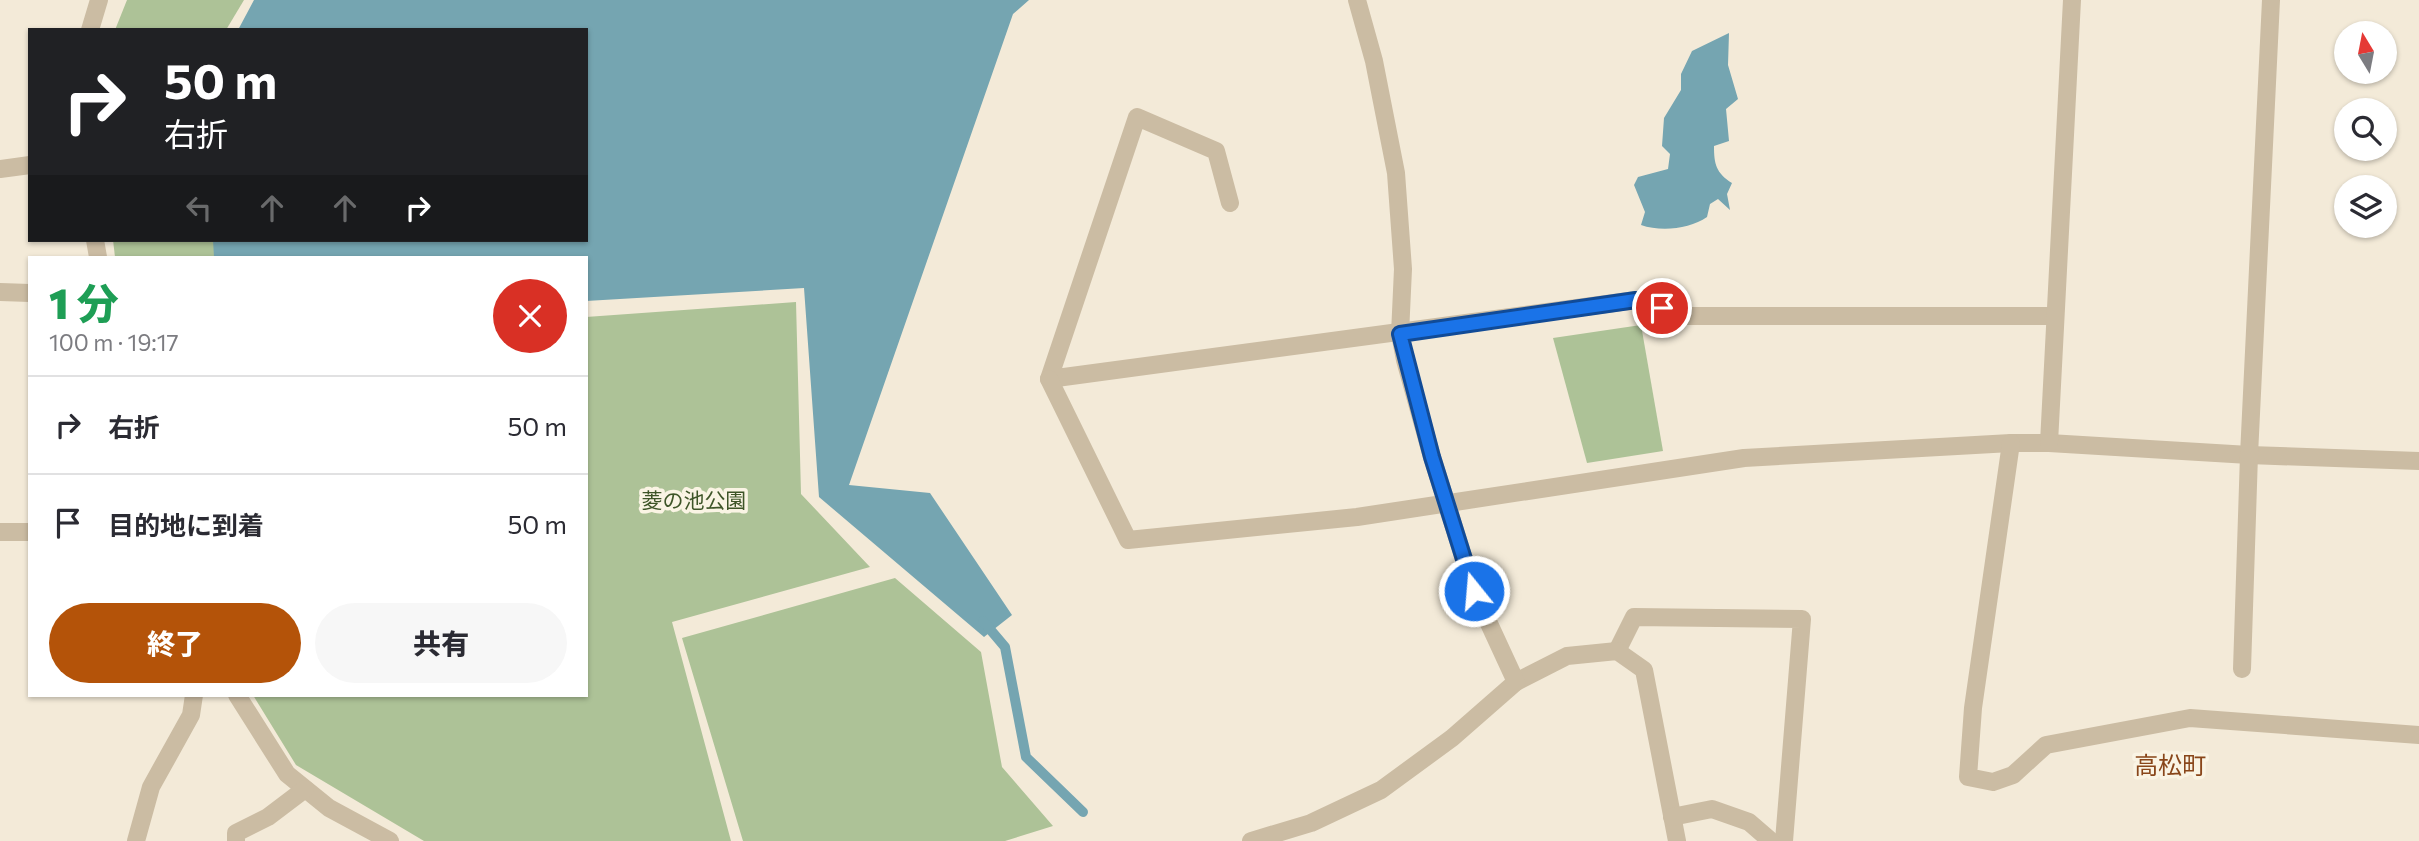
<!DOCTYPE html>
<html lang="ja">
<head>
<meta charset="utf-8">
<style>
  body { margin:0; font-family:Commissioner,"Noto Sans JP",sans-serif; background:#f7f7f7; color:#2b2b33; height:100vh; display:flex; flex-direction:column; font-size:26px; white-space:nowrap }
  * { box-sizing:border-box; margin:0 }
  p { font-size:23px; color:#7c7c81 }
  .icon { flex:none; width:38px; height:38px; fill:none; stroke:currentColor; stroke-width:2; stroke-linecap:round; stroke-linejoin:round }
  .map { position:relative; flex:1; overflow:hidden }
  .sheet { position:absolute; left:28px; top:256px; width:560px; height:441px; display:flex; flex-direction:column; background:#fff; border-radius:0px; box-shadow:0 2px 5px #0004 }
  .sheet>* { flex:none }
  .top-card { position:absolute; left:28px; top:28px; width:560px; height:214px; border-radius:0px; box-shadow:0 2px 5px #0004; background:#202124; color:#fff; overflow:hidden }
  .needle { width:46px; rotate:350deg }
  .buttons { position:absolute; left:2334px; top:21px; display:grid; gap:14px }
  .buttons a { display:grid; place-items:center; width:63px; height:63px; border-radius:50%; background:#fff; box-shadow:0 2px 5px #0004; font-size:35px }
  .pin { position:absolute; display:grid; place-items:center; width:60px; height:60px; color:#fff; margin:-30px; border:4px solid #fff; border-radius:50%; box-shadow:0 2px 7px #0007 }
  .me { position:absolute; width:77px; margin:-38px; rotate:343deg; stroke-linejoin:round; filter:drop-shadow(0 0 5px #0008) }
  .turn { display:flex; align-items:center; gap:24px; height:147px; padding:0 21px; font-size:32px }
  .turn .icon { width:91px; height:91px; stroke-width:2.5 }
  .turn b { display:block; font-size:49px; line-height:60px }
  .lanes { display:flex; align-items:center; height:66px; padding:0 21px; background:#0003; justify-content:center; gap:35px; direction:ltr }
  .lanes .off { opacity:.35 }
  .round { display:grid; place-items:center; flex:none; width:74px; height:74px; border-radius:37px; background:#f7f7f7 }
  .summary { display:flex; align-items:center; justify-content:space-between; height:119px; padding:0 21px }
  h1 { font-size:42px; font-weight:800; line-height:52px; color:#1e9e55 }
  .cta { display:flex; gap:14px; margin-top:auto; padding:14px 21px }
  .cta a { flex:1; height:80px; border-radius:42px; background:#b45309; color:#fff; font-size:28px; font-weight:800; line-height:80px; text-align:center }
  .cta a+a { background:#f7f7f7; color:#2b2b33 }
  ul { padding:0; list-style:none }
  li { display:flex; align-items:center; gap:21px; height:98px; padding:0 21px; border-top:2px solid #e1e1e2 }
  li div { flex:1 }
  li b { display:block; font-size:26px }
  li em { font-style:normal }
  .map>svg:first-child { display:block }
</style>
</head>
<body>
<div class="map">
<svg width="2419" height="841" viewBox="0 0 2419 841">
  <rect width="100%" height="100%" fill="#f3ead8"/>
  <!-- green -->
  <g fill="#adc297">
    <path d="M 127,0 L 244,0 L 226,30 L 115,30 Z"/>
    <path d="M 113,240 L 217,240 L 218,257 L 115,257 Z"/>
    <path d="M 796,302 L 801,494 L 870,567 L 672,622 L 731,841 L 424,841 L 296,765 L 253,695 L 586,695 L 586,317 Z"/>
    <path d="M 1641,325 L 1663,451 L 1587,463 L 1553,338 Z"/>
    <path d="M 895,578 L 981,652 L 1002,767 L 1053,826 L 1005,841 L 743,841 L 682,638 Z"/>
  </g>
  <!-- water -->
  <g fill="#75a5b1">
    <path d="M 254,0 L 1029,0 L 1013,14 L 849,485 L 930,493 L 1012,615 L 984,637 L 819,497 L 804,288 L 586,301 L 586,257 L 214,257 L 213,240 L 586,240 L 586,30 L 238,30 Z"/>
    <path d="M 1729,33 L 1728,65 L 1738,99 L 1726,109 L 1729,141 L 1714,146 C 1714,164 1716,173 1732,183 L 1727,194 L 1730,210 L 1718,199 L 1710,204 L 1707,217 C 1690,229 1661,232 1641,225 L 1645,212 L 1634,185 L 1638,177 L 1668,169 L 1670,154 L 1662,146 L 1664,118 L 1681,90 L 1681,74 L 1692,51 Z"/>
  </g>
  <g fill="none" stroke-linecap="round" stroke-linejoin="round">
    <!-- stream -->
    <path stroke="#75a5b1" stroke-width="10" d="M 983,621 L 1005,647 L 1026,757 L 1083,812"/>
    <!-- minor -->
    <g stroke="#cbbca3" stroke-width="18">
      <path d="M 90,30 L 99,0"/>
      <path d="M 0,169 L 30,165"/>
      <path d="M 1230,203 L 1216,151 L 1137,117 L 1049,379 L 1636,300 L 1688,316 L 2055,316"/>
      <path d="M 95,240 L 98,257"/>
      <path d="M 0,292 L 30,293"/>
      <path d="M 1049,379 L 1128,540 L 1357,517 L 1744,458 L 2011,443 L 2049,443 L 2249,455 L 2419,461"/>
      <path d="M 2011,443 L 1973,708 L 1968,777 L 1993,782 L 2013,775 L 2046,745 L 2190,718 L 2419,735"/>
      <path d="M 2049,443 L 2072,0"/>
      <path d="M 0,532 L 30,532"/>
      <path d="M 1617,651 L 1634,617 L 1802,619 L 1784,841"/>
      <path d="M 2242,669 L 2249,455 L 2271,0"/>
      <path d="M 1516,682 L 1567,656 L 1617,651 L 1644,670 L 1677,841"/>
      <path d="M 237,695 L 287,774 L 329,808 L 390,841"/>
      <path d="M 1672,817 L 1712,809 L 1749,822 L 1771,841"/>
      <path d="M 136,841 L 151,787 L 191,715 L 194,695"/>
      <path d="M 236,841 L 236,833 L 268,817 L 305,789"/>
      <path d="M 1251,841 L 1311,823 L 1381,790 L 1452,738 L 1516,682 L 1474,591 L 1432,457 L 1405,360 L 1400,334 L 1403,269 L 1396,173 L 1374,61 L 1357,0"/>
    </g>
  </g>
  <g fill="none" stroke-linecap="round" stroke-linejoin="round">
    <defs>
      <path id="route" d="M 1474,591 L 1432,457 L 1400,334 L 1636,300 L 1662,308"/>
    </defs>
    <!-- route casing -->
    <use href="#route" stroke="#114b97" stroke-width="18"/>
    <!-- route -->
    <use href="#route" stroke="#1a73e8" stroke-width="12"/>
  </g>
  <g text-anchor="middle" stroke-width="7" stroke-linejoin="round" paint-order="stroke">
    <!-- park labels -->
    <g font-size="21" fill="#3e5528" stroke="#faf4e4">
      <text x="694" y="508">菱の池公園</text>
    </g>
    <!-- quarter labels -->
    <g font-size="24" fill="#89461a" stroke="#faf4e4">
      <text x="2170" y="774">高松町</text>
    </g>
  </g>
</svg>
<div class="buttons">
<a><svg class="needle" viewBox="-14 -14 28 28"><path d="M0-13l5 13h-10z" fill="#e53935"/><path d="M0 13l5-13h-10z" fill="#7c7c81"/></svg></a>
<a><svg class="icon" aria-label="search" viewBox="0 0 24 24"><circle cx="10" cy="10" r="6"/><path d="M15 15l6 6"/></svg></a>
<a><svg class="icon" aria-label="layers" viewBox="0 0 24 24"><path d="M12 4l9 5-9 5-9-5zM3 14l9 5 9-5"/></svg></a>
</div>
<div class="pin" style="left:1662px;top:308px;background:#d93025"><svg class="icon" aria-label="arrive" viewBox="0 0 24 24"><path d="M6 21V4h12l-3 4 3 4H6"/></svg></div>
<svg class="me" style="left:1474px;top:591px" viewBox="-20 -20 40 40"><circle r="17" fill="#1a73e8" stroke="#fff" stroke-width="3"/><path d="M0-11L8 9 0 5-8 9z" fill="#fff"/></svg>
<div class="top-card">
<div class="turn"><svg class="icon" aria-label="right" viewBox="0 0 24 24"><path d="M7 20v-9h11M14 6l5 5-5 5"/></svg><div><b>50 m</b>右折</div></div>
<div class="lanes"><svg class="icon off" aria-label="left" viewBox="0 0 24 24"><path d="M17 20v-9H6M10 6l-5 5 5 5"/></svg><svg class="icon off" aria-label="ahead" viewBox="0 0 24 24"><path d="M12 20V5M6 11l6-6 6 6"/></svg><svg class="icon off" aria-label="ahead" viewBox="0 0 24 24"><path d="M12 20V5M6 11l6-6 6 6"/></svg><svg class="icon" aria-label="right" viewBox="0 0 24 24"><path d="M7 20v-9h11M14 6l5 5-5 5"/></svg></div>
</div>
<section class="sheet">
<div class="summary"><div><h1>1 分</h1><p>100 m · 19:17</p></div><a class="round" style="background:#d93025;color:#fff"><svg class="icon" aria-label="close" viewBox="0 0 24 24"><path d="M6 6l12 12M18 6L6 18"/></svg></a></div>
<ul>
<li><svg class="icon" aria-label="right" viewBox="0 0 24 24"><path d="M7 20v-9h11M14 6l5 5-5 5"/></svg><div><b>右折</b></div><em>50 m</em></li>
<li><svg class="icon" aria-label="arrive" viewBox="0 0 24 24"><path d="M6 21V4h12l-3 4 3 4H6"/></svg><div><b>目的地に到着</b></div><em>50 m</em></li>
</ul>
<div class="cta"><a>終了</a><a>共有</a></div>
</section>
</div>
</body>
</html>
